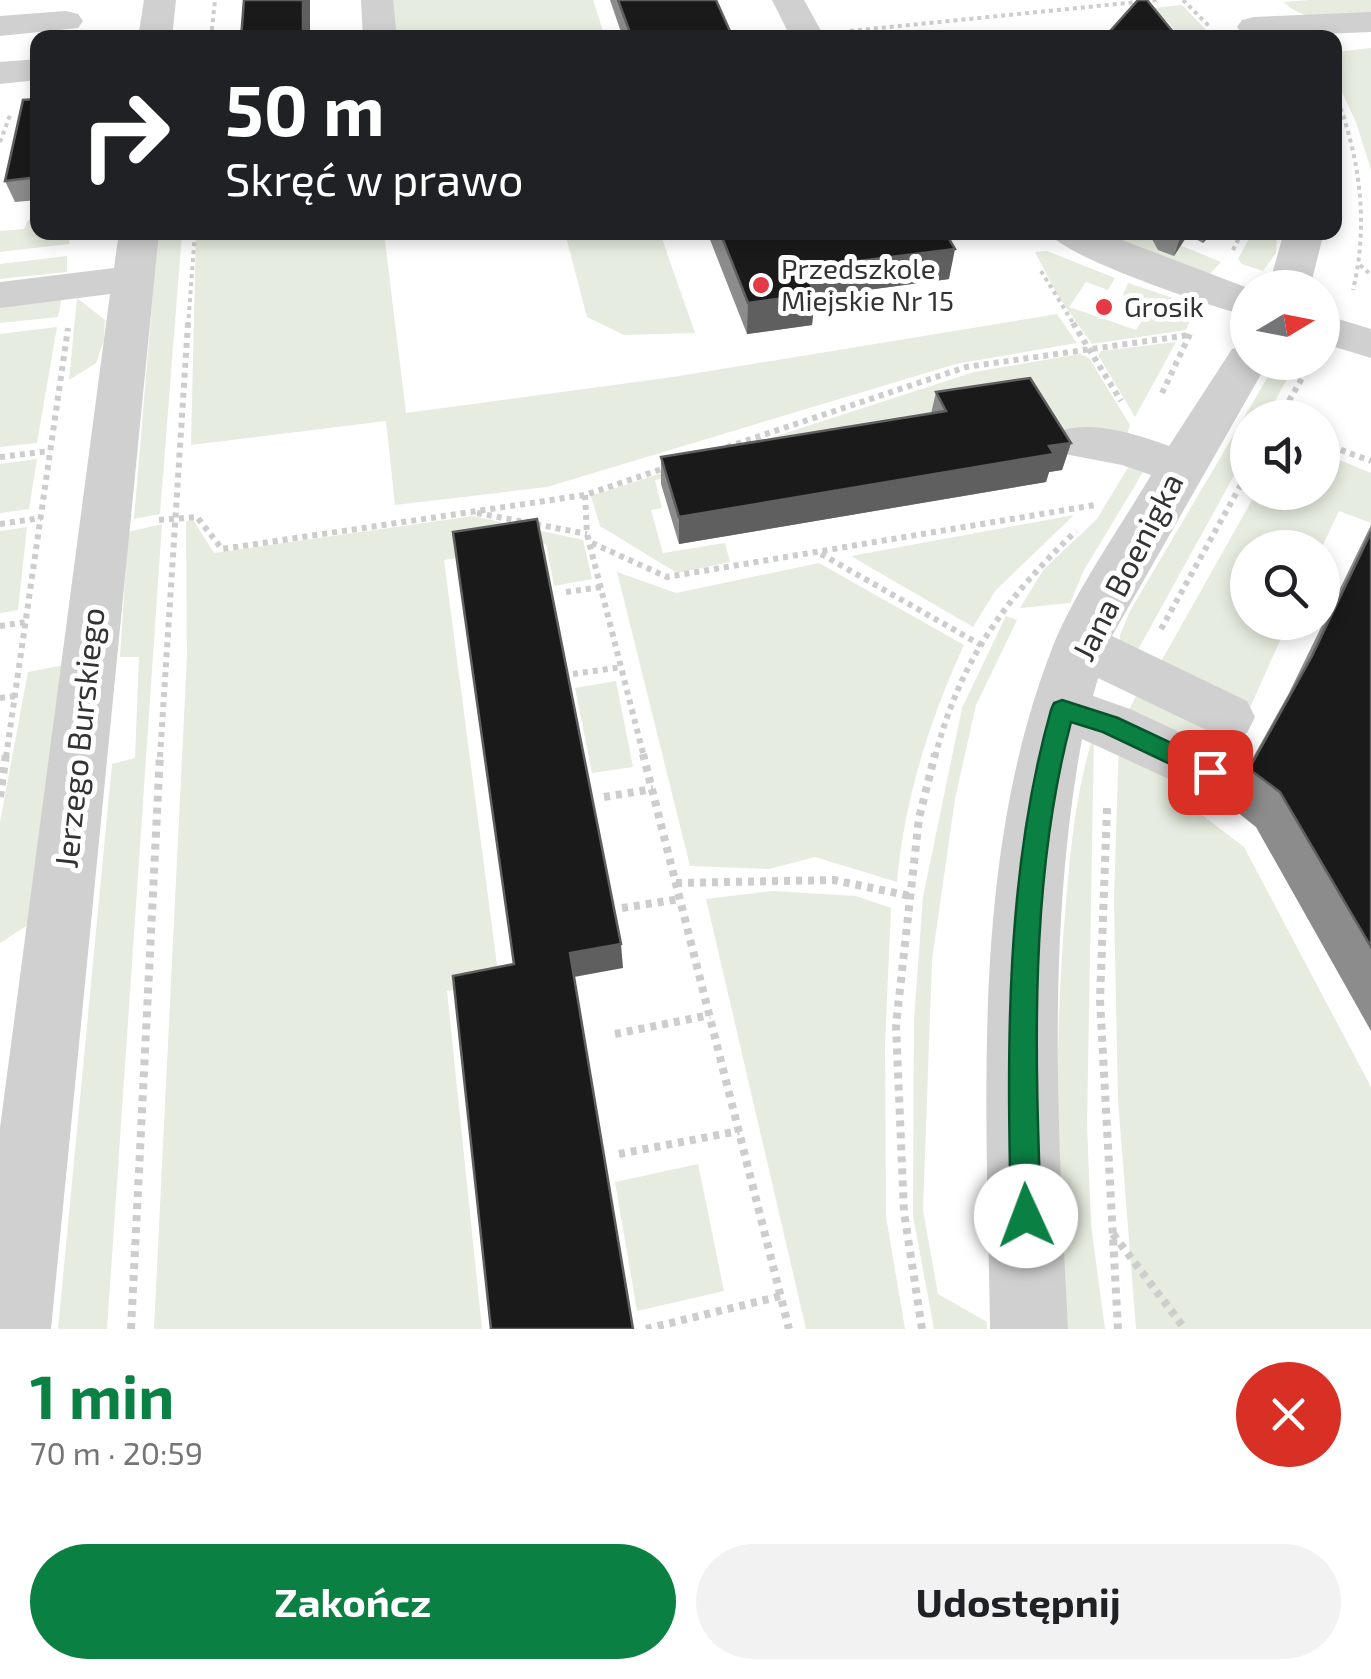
<!DOCTYPE html>
<html lang="pl">
<head>
<meta charset="utf-8">
<style>
  body { margin:0; font-family:"Exo 2",sans-serif; background:#f2f2f2; color:#202124; height:100vh; display:flex; flex-direction:column; font-size:38px; white-space:nowrap }
  * { box-sizing:border-box; margin:0 }
  p { font-size:32px; color:#757577 }
  .icon { flex:none; width:55px; height:55px; fill:none; stroke:currentColor; stroke-width:2; stroke-linecap:round; stroke-linejoin:round }
  .map { position:relative; height:1329px; overflow:hidden }
  .side { display:flex; flex-direction:column; background:#fff; flex:1 }
  .side>* { flex:none }
  .banner { position:absolute; left:30px; top:30px; width:1312px; height:210px; border-radius:20px; box-shadow:0 5px 15px #0003; background:#202124; color:#fff; overflow:hidden }
  .needle { width:65px; rotate:80deg }
  .controls { position:absolute; left:1230px; top:270px; display:grid; gap:20px }
  .controls a { display:grid; place-items:center; width:110px; height:110px; border-radius:50%; background:#fff; box-shadow:0 5px 15px #0003; font-size:50px }
  .pin { position:absolute; display:grid; place-items:center; width:85px; height:85px; color:#fff; margin:-42px; border-radius:20px; box-shadow:0 5px 15px #0006 }
  .me { position:absolute; width:110px; margin:-55px; rotate:358deg; stroke-linejoin:round; filter:drop-shadow(0 0 8px #0008) }
  .turn { display:flex; align-items:center; gap:35px; height:210px; padding:0 30px; font-size:45px }
  .turn .icon { width:130px; height:130px; stroke-width:2.5 }
  .turn b { display:block; font-size:70px; line-height:85px }
  .round { display:grid; place-items:center; flex:none; width:105px; height:105px; border-radius:52px; background:#f2f2f2 }
  .overview { display:flex; align-items:center; justify-content:space-between; height:170px; padding:0 30px }
  h1 { font-size:60px; font-weight:700; line-height:75px; color:#0b8043 }
  .action { display:flex; gap:20px; margin-top:auto; padding:20px 30px }
  .action a { flex:1; height:115px; border-radius:60px; background:#0b8043; color:#fff; font-size:40px; font-weight:700; line-height:115px; text-align:center }
  .action a+a { background:#f2f2f2; color:#202124 }
  .map>svg:first-child { display:block }
</style>
</head>
<body>
<div class="map">
<svg width="1371" height="1329" viewBox="0 0 1371 1329">
  <rect width="100%" height="100%" fill="#fff"/>
  <!-- green -->
  <g fill="#e6ecdf">
    <path d="M 389,0 L 593,0 L 605,37 L 392,37 Z"/>
    <path d="M 1309,0 L 1371,0 L 1371,15 C 1340,17 1307,26 1284,2 Z"/>
    <path d="M 1182,5 L 1213,37 L 1180,37 L 1167,21 L 1154,21 L 1144,9 Z"/>
    <path d="M 1371,48 L 1371,170 L 1356,122 L 1335,78 L 1335,52 Z"/>
    <path d="M 37,219 L 38,232 L 71,233 L 69,244 L 0,252 L 0,231 L 24,229 L 28,220 Z"/>
    <path d="M 196,232 L 384,233 L 406,413 L 673,377 L 1057,314 L 1077,343 L 956,364 L 547,487 L 395,505 L 386,421 L 191,445 Z"/>
    <path d="M 158,233 L 182,233 L 160,514 L 134,519 Z"/>
    <path d="M 565,233 L 660,233 L 695,333 L 624,335 L 587,317 Z"/>
    <path d="M 1095,233 L 1150,233 L 1221,262 L 1209,275 Z"/>
    <path d="M 1252,233 L 1277,233 L 1276,253 L 1263,271 L 1242,264 L 1238,259 Z"/>
    <path d="M 1047,251 L 1115,278 L 1108,290 L 1086,282 L 1069,307 L 1136,330 L 1152,306 L 1123,295 L 1128,283 L 1197,306 L 1186,330 L 1092,344 L 1058,296 L 1035,252 Z"/>
    <path d="M 67,256 L 67,272 L 0,279 L 0,264 Z"/>
    <path d="M 62,297 L 58,317 L 0,323 L 0,303 Z"/>
    <path d="M 77,298 L 105,320 L 104,340 L 96,363 L 69,380 Z"/>
    <path d="M 57,327 L 37,443 L 0,447 L 0,334 Z"/>
    <path d="M 1176,342 L 1135,417 L 1098,355 L 1101,351 Z"/>
    <path d="M 1080,354 L 1089,358 L 1130,425 L 1125,441 L 932,437 L 655,480 L 662,508 L 651,510 L 663,553 L 725,543 L 730,562 L 677,573 L 600,526 L 591,496 L 974,372 Z"/>
    <path d="M 1276,363 L 1296,363 L 1266,417 L 1248,418 L 1247,452 L 1134,657 L 1120,649 L 1120,635 L 1130,611 Z"/>
    <path d="M 1323,453 L 1371,473 L 1371,523 L 1339,511 L 1322,547 L 1248,548 L 1248,622 L 1288,623 L 1248,712 L 1158,667 L 1256,493 L 1322,492 Z"/>
    <path d="M 37,459 L 29,509 L 0,513 L 0,464 Z"/>
    <path d="M 1130,464 L 1143,472 L 1084,570 L 1070,603 L 1020,608 L 1044,569 L 1097,519 Z"/>
    <path d="M 1074,515 L 995,591 L 973,627 L 851,556 Z"/>
    <path d="M 473,516 L 583,540 L 592,579 L 554,586 L 546,544 L 444,560 L 499,980 L 447,991 L 482,1329 L 154,1329 L 187,656 L 186,521 L 193,520 L 214,553 Z"/>
    <path d="M 162,524 L 107,1329 L 58,1329 L 112,764 L 135,758 L 139,657 L 120,657 L 128,532 Z"/>
    <path d="M 27,527 L 18,610 L 0,613 L 0,531 Z"/>
    <path d="M 819,563 L 964,645 C 930,718 904,801 897,882 L 815,857 L 769,869 L 690,866 L 617,572 L 676,593 Z"/>
    <path d="M 1006,616 L 1017,620 L 976,705 L 955,799 L 932,960 L 923,1210 L 938,1294 L 987,1322 L 987,1329 L 934,1329 L 913,1216 L 914,1020 L 923,897 L 962,708 Z"/>
    <path d="M 74,663 L 31,923 L 0,943 L 0,822 L 28,672 Z"/>
    <path d="M 616,681 L 633,767 L 592,773 L 575,688 Z"/>
    <path d="M 1141,686 L 1239,732 L 1221,770 L 1123,722 Z"/>
    <path d="M 1094,733 L 1087,1125 L 1091,1225 L 1105,1329 L 1068,1329 C 1057,1191 1053,1053 1065,915 C 1070,853 1075,793 1094,733 Z"/>
    <path d="M 1119,739 L 1215,784 L 1202,815 L 1244,847 L 1371,1087 L 1371,1329 L 1136,1329 L 1118,1100 L 1114,901 Z"/>
    <path d="M 773,891 L 856,896 L 891,908 L 885,1046 L 886,1216 L 905,1329 L 806,1329 L 706,899 Z"/>
    <path d="M 698,1164 L 724,1291 L 637,1311 L 615,1182 Z"/>
  </g>
  <g fill="none" stroke-linecap="round" stroke-linejoin="round">
    <!-- path-far2 -->
    <g stroke="#cdcdcd" stroke-width="4" stroke-dasharray="4 4" stroke-linecap="butt">
      <path d="M 1183,0 L 1209,26"/>
      <path d="M 850,31 L 1157,0"/>
      <path d="M 211,38 L 215,0"/>
      <path d="M 1335,93 C 1360,157 1369,223 1353,290"/>
      <path d="M 0,142 L 10,115"/>
      <path d="M 1233,250 L 1242,232"/>
      <path d="M 1360,265 L 1371,275"/>
      <path d="M 1041,271 L 1075,326"/>
      <path d="M 188,326 L 195,232"/>
    </g>
    <!-- path-far1 -->
    <g stroke="#cdcdcd" stroke-width="6" stroke-dasharray="5 5" stroke-linecap="butt">
      <path d="M 1073,323 L 1121,401"/>
      <path d="M 1162,393 L 1191,332"/>
      <path d="M 1279,418 L 1308,368"/>
      <path d="M 1322,443 L 1371,461"/>
      <path d="M 727,447 L 966,367 L 1189,335"/>
      <path d="M 0,457 L 50,451"/>
      <path d="M 585,495 L 587,534 L 644,757"/>
      <path d="M 477,513 L 587,534"/>
      <path d="M 159,520 L 197,517 L 222,549 L 585,495 L 668,467"/>
      <path d="M 0,524 L 41,518"/>
      <path d="M 592,543 L 667,577 L 1095,505"/>
      <path d="M 821,554 L 981,645"/>
      <path d="M 566,592 L 602,587"/>
      <path d="M 0,626 L 26,622"/>
      <path d="M 1161,629 L 1248,472"/>
      <path d="M 573,674 L 622,667"/>
      <path d="M 0,698 L 15,696"/>
      <path d="M 6,757 L 68,328"/>
      <path d="M 160,757 L 188,323"/>
      <path d="M 935,757 C 960,660 1005,599 1076,531"/>
    </g>
    <!-- path -->
    <g stroke="#cdcdcd" stroke-width="8" stroke-dasharray="6 6" stroke-linecap="butt">
      <path d="M 643,754 L 789,1329"/>
      <path d="M 0,797 L 6,754"/>
      <path d="M 604,797 L 653,789"/>
      <path d="M 1107,808 L 1100,1000 L 1118,1329"/>
      <path d="M 676,883 L 834,880 L 910,896"/>
      <path d="M 622,908 L 680,899"/>
      <path d="M 615,1034 L 710,1015"/>
      <path d="M 619,1154 L 739,1131"/>
      <path d="M 1113,1234 L 1185,1329"/>
      <path d="M 131,1329 L 160,754"/>
      <path d="M 646,1329 L 781,1296"/>
      <path d="M 922,1329 L 904,1212 L 896,1025 L 919,818 L 935,754"/>
    </g>
    <!-- minor -->
    <g fill="#d0d0d0" fill-rule="evenodd">
      <path d="M 144,0 L 176,0 L 172,38 L 138,38 Z"/>
      <path d="M 361,0 L 393,0 L 397,38 L 363,38 Z"/>
      <path d="M 772,0 L 804,0 L 825,38 L 791,38 Z"/>
      <path d="M 66,11 L 78,14 L 83,21 L 78,28 L 0,36 L 0,16 Z"/>
      <path d="M 1371,12 L 1371,32 L 1254,37 L 1242,34 L 1237,27 L 1242,20 L 1254,17 Z"/>
      <path d="M 38,59 L 38,80 L 0,84 L 0,62 Z"/>
      <path d="M 119,232 L 159,232 L 51,1329 L 0,1329 L 0,1128 L 110,294 L 0,308 L 0,282 L 114,268 Z"/>
      <path d="M 1048,232 L 1101,232 L 1248,288 L 1248,316 C 1212,307 1065,258 1048,232 Z"/>
      <path d="M 1284,232 L 1324,232 L 1310,288 L 1268,288 Z"/>
      <path d="M 1322,314 L 1371,329 L 1371,358 L 1322,343 Z"/>
      <path d="M 1248,345 L 1248,362 L 1268,362 L 1112,636 L 1247,701 L 1255,717 L 1247,733 L 1227,740 L 1098,678 L 1093,696 L 1130,709 L 1231,756 L 1239,773 L 1231,790 L 1210,798 L 1082,739 C 1046,935 1058,1131 1068,1329 L 990,1329 C 987,1104 969,860 1053,646 C 1074,593 1121,526 1151,475 L 1122,465 L 1059,453 L 1052,442 L 1059,431 C 1095,420 1135,434 1169,446 L 1232,349 Z"/>
    </g>
  </g>
  <!-- wall -->
  <g fill="#8c8c8c">
    <path d="M 610,0 L 716,0 L 733,38 L 623,38 Z"/>
    <path d="M 38,99 L 38,200 L 15,202 L 5,181 Z"/>
    <path d="M 707,232 L 945,232 L 949,279 L 815,297 L 812,325 L 747,334 Z"/>
    <path d="M 1148,232 L 1213,232 L 1203,243 L 1188,235 L 1174,256 L 1158,250 Z"/>
    <path d="M 936,392 L 1071,443 L 1062,470 L 1049,472 L 1046,482 L 679,544 L 661,484 L 661,457 L 931,414 Z"/>
    <path d="M 1371,525 L 1371,1031 L 1256,827 L 1227,804 L 1289,693 Z"/>
  </g>
  <!-- shaded-wall -->
  <g fill="#5f5f5f">
    <rect x="303" y="0" width="7" height="38"/>
    <path d="M 1182,232 L 1189,232 L 1174,256 Z"/>
    <path d="M 1207,232 L 1213,232 L 1203,243 Z"/>
    <path d="M 955,249 L 949,279 L 815,297 L 812,325 L 747,334 L 748,303 L 803,268 Z"/>
    <path d="M 1071,443 L 1062,470 L 1049,472 L 1046,482 L 679,544 L 679,517 Z"/>
    <path d="M 621,944 L 623,968 L 574,977 L 570,953 Z"/>
  </g>
  <!-- building -->
  <g fill="#1a1a1a" stroke="#5f5f5f" stroke-width="2.5">
    <path d="M 244,0 L 303,0 L 303,38 L 241,38 Z"/>
    <path d="M 618,0 L 716,0 L 733,38 L 632,38 Z"/>
    <path d="M 1138,0 L 1147,0 L 1178,38 L 1104,38 Z"/>
    <path d="M 38,99 L 38,177 L 5,181 L 23,100 Z"/>
    <path d="M 720,232 L 945,232 L 955,249 L 803,268 L 815,294 L 748,303 Z"/>
    <path d="M 1030,378 L 1071,443 L 1049,446 L 1054,454 L 679,517 L 661,457 L 946,411 L 936,392 Z"/>
    <path d="M 537,519 L 621,944 L 570,953 L 633,1329 L 491,1329 L 453,976 L 514,964 L 453,532 Z"/>
    <path d="M 1371,532 L 1371,947 L 1280,792 L 1249,769 L 1312,656 Z"/>
  </g>
  <!-- route -->
  <path fill="#0b8043" stroke="#07532c" stroke-width="2.5" d="M 1062,700 L 1118,718 L 1218,765 L 1222,772 L 1218,780 L 1210,783 L 1103,732 L 1071,722 C 1029,881 1035,1053 1041,1216 L 1037,1226 L 1026,1231 L 1015,1226 L 1011,1216 C 1007,1048 1005,873 1051,710 L 1054,703 Z"/>
  <!-- markers -->
  <g fill="#e63946" stroke="#fff" stroke-width="4">
    <circle cx="761" cy="285" r="10"/>
    <circle cx="1104" cy="307" r="10"/>
  </g>
  <g text-anchor="middle" stroke-width="10" stroke-linejoin="round" paint-order="stroke">
    <!-- far-poi labels -->
    <g font-size="28" fill="#333" stroke="#fff" text-anchor="start">
      <text x="781" y="279">Przedszkole<tspan x="781" dy="32">Miejskie Nr 15</tspan></text>
      <text x="1124" y="317">Grosik</text>
    </g>
    <!-- street labels -->
    <g font-size="32" fill="#333" stroke="#fff">
      <text transform="translate(1128 567) rotate(-63)" y="11">Jana Boenigka</text>
      <text transform="translate(80 738) rotate(-84)" y="11">Jerzego Burskiego</text>
    </g>
  </g>
</svg>
<div class="controls">
<a><svg class="needle" viewBox="-14 -14 28 28"><path d="M0-13l5 13h-10z" fill="#e53935"/><path d="M0 13l5-13h-10z" fill="#757577"/></svg></a>
<a><svg class="icon" aria-label="sound" viewBox="0 0 24 24"><path d="M4 9h4l5-4v14l-5-4H4zM17 9q2 3 0 6"/></svg></a>
<a><svg class="icon" aria-label="search" viewBox="0 0 24 24"><circle cx="10" cy="10" r="6"/><path d="M15 15l6 6"/></svg></a>
</div>
<div class="pin" style="left:1210px;top:772px;background:#d93025"><svg class="icon" aria-label="arrive" viewBox="0 0 24 24"><path d="M6 21V4h12l-3 4 3 4H6"/></svg></div>
<svg class="me" style="left:1026px;top:1216px" viewBox="-20 -20 40 40"><circle r="19" fill="#fff"/><path d="M0-13L10 11 0 6-10 11z" fill="#0b8043"/></svg>
<div class="banner">
<div class="turn"><svg class="icon" aria-label="right" viewBox="0 0 24 24"><path d="M7 20v-9h11M14 6l5 5-5 5"/></svg><div><b>50 m</b>Skręć w prawo</div></div>
</div>
</div>
<section class="side">
<div class="overview"><div><h1>1 min</h1><p>70 m · 20:59</p></div><a class="round" style="background:#d93025;color:#fff"><svg class="icon" aria-label="close" viewBox="0 0 24 24"><path d="M6 6l12 12M18 6L6 18"/></svg></a></div>
<div class="action"><a>Zakończ</a><a>Udostępnij</a></div>
</section>
</body>
</html>
